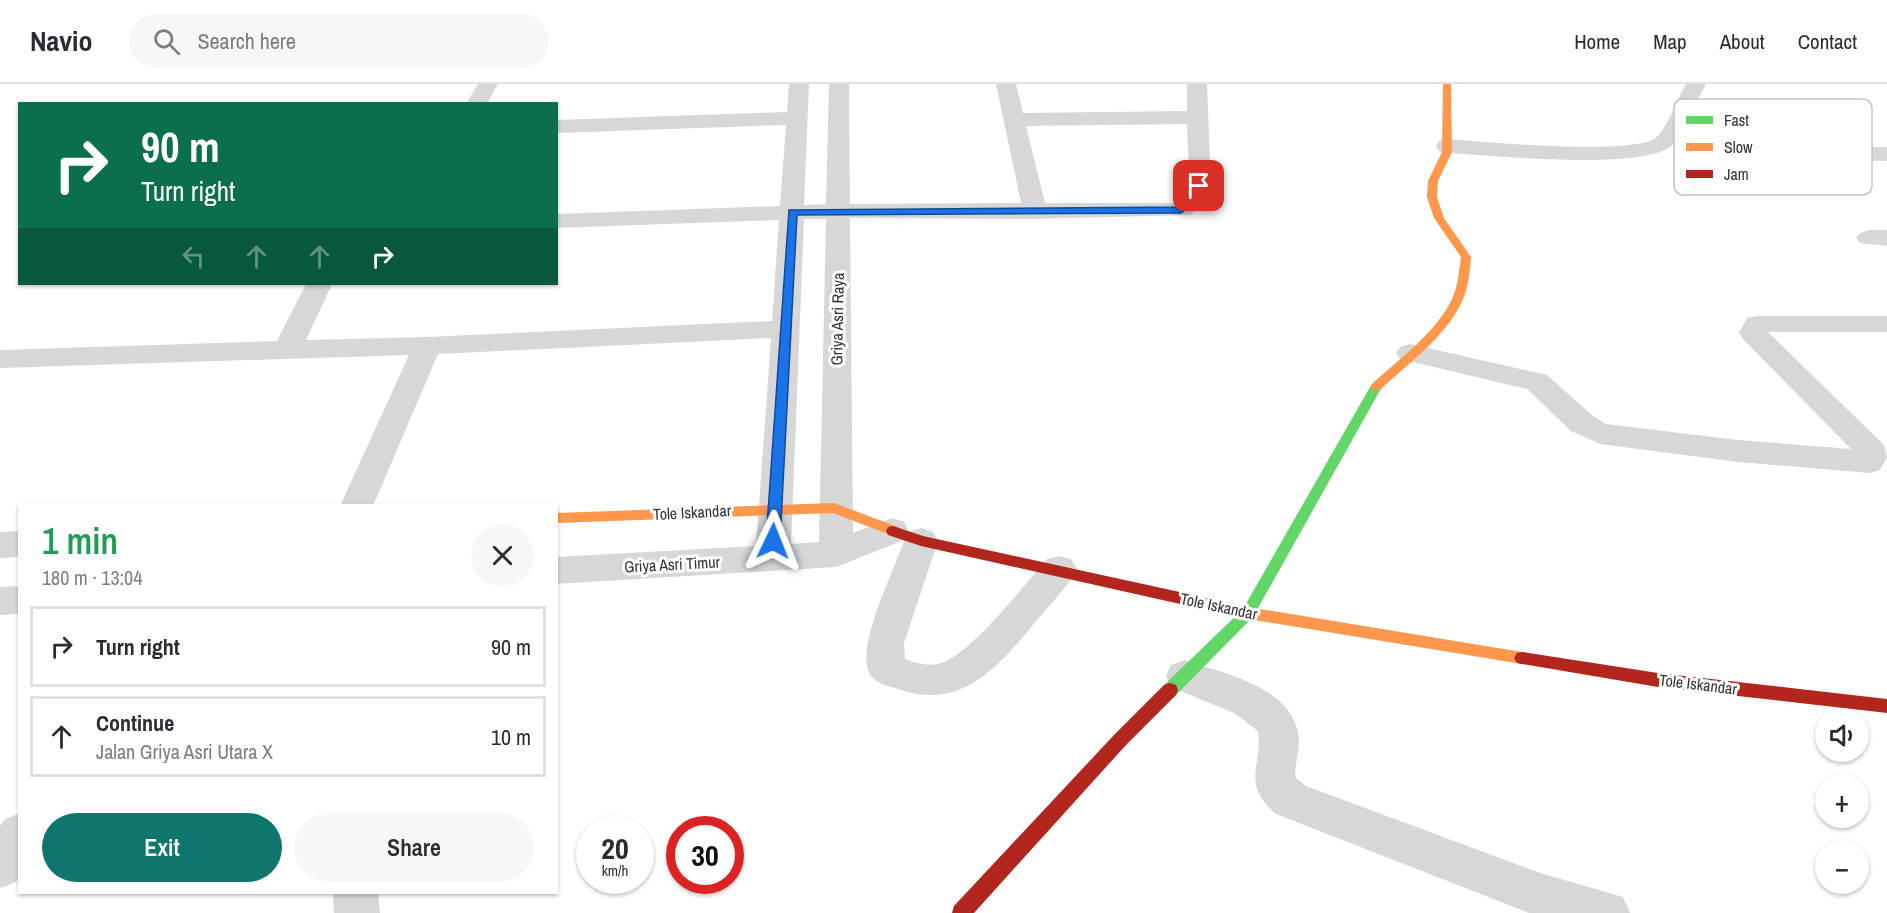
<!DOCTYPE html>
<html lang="en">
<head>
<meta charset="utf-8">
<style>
  body { margin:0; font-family:"Archivo Narrow",sans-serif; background:#f7f7f7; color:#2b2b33; height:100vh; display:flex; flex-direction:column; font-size:22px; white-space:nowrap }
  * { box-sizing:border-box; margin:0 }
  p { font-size:20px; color:#7c7c81 }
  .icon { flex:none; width:33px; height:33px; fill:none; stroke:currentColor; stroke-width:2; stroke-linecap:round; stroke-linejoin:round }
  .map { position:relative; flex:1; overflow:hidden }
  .side { position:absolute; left:18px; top:420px; width:540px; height:390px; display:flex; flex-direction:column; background:#fff; border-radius:0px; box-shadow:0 2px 4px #0004 }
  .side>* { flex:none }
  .top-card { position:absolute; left:18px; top:18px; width:540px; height:183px; border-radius:0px; box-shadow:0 2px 4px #0004; background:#0b6e4f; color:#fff; overflow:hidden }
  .tools { position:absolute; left:1815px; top:624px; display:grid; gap:12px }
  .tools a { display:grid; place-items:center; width:54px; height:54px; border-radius:50%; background:#fff; box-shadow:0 2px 4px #0004; font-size:30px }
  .speed { position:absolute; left:576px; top:732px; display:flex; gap:12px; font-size:30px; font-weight:700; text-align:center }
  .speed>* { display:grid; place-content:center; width:78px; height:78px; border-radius:50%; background:#fff; box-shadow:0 2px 4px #0004; line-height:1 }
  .speed small { font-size:15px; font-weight:400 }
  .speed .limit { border:9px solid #d22; background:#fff; color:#111 }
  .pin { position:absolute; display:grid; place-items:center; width:51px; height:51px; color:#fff; margin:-26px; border-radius:12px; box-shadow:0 3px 9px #0006 }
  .me { position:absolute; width:66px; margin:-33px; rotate:2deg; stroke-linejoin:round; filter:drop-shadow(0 0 4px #0008) }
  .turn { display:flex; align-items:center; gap:21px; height:126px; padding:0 24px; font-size:27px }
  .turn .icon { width:78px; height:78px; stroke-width:2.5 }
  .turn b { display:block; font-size:42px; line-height:51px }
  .lanes { display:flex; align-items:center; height:57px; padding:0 24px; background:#0003; justify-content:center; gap:30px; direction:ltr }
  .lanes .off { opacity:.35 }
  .round { display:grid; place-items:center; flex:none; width:63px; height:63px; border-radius:32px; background:#f7f7f7 }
  .summary { display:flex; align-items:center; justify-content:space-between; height:102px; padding:0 24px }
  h1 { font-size:36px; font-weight:600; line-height:45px; color:#1e9e55 }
  .primary-button { display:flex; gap:12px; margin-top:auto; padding:12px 24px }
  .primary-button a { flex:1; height:69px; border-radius:36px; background:#0f766e; color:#fff; font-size:24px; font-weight:600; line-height:69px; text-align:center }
  .primary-button a+a { background:#f7f7f7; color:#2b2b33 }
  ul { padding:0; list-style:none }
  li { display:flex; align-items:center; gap:18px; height:81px; margin:0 12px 9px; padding:0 12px; border:3px solid #e1e1e2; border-radius:0px }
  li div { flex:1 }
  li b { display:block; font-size:22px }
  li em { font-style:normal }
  header { display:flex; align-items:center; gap:36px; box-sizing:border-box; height:84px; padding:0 30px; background:#fff; border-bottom:2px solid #e1e1e2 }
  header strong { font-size:28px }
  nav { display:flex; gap:33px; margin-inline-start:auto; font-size:21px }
  .search { width:420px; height:54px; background:#f7f7f7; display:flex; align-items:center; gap:15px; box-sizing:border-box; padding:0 21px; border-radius:33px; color:#7c7c81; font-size:22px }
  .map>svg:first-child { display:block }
</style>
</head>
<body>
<header>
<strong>Navio</strong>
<div class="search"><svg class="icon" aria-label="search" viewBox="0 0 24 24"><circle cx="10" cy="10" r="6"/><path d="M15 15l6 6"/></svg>Search here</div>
<nav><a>Home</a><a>Map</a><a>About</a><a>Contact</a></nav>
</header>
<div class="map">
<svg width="1887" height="829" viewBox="0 0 1887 829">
  <rect width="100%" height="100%" fill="#fff"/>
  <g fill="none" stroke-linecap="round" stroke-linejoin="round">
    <!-- street -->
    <g fill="#d7d7d7" fill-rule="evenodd">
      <path d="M 478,0 L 498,0 L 487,20 L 466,20 Z"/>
      <path d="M 789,0 L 809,0 L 804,121 L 826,120 L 829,0 L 849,0 L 850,120 L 1021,119 L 996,0 L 1016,0 L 1023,29 L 1187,27 L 1187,0 L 1207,0 L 1211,102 L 1201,121 L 1190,131 L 1035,135 L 850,134 L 853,449 L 892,434 L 904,438 L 909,447 L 904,456 L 836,483 L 556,500 L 556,473 L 756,462 L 771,254 L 438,270 L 373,422 L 340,422 L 409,271 L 0,284 L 0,266 L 277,257 L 306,200 L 332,200 L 306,256 L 427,253 L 772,237 L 779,136 L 556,144 L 556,130 L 780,122 L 786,41 L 556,49 L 556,36 L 787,28 ZM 1187,40 C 1187,64 1195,102 1175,119 L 1045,119 L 1026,42 ZM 804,135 L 826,135 L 819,458 L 791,460 Z"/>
      <path d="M 1686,0 L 1706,0 L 1674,60 C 1647,88 1489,71 1447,69 L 1439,67 L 1436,62 L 1439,57 L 1447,55 C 1485,58 1626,71 1654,55 C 1666,48 1678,13 1686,0 Z"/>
      <path d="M 1805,63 L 1887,63 L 1887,77 L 1797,75 L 1794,70 L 1797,65 Z"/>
      <path d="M 1869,146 L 1887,146 L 1887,162 L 1860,159 L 1856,154 L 1860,149 Z"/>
      <path d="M 1757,232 L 1887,232 L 1887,248 L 1768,248 L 1884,361 L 1887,373 L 1880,386 L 1869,389 L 1738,378 L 1600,360 L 1571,347 L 1527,305 L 1400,275 L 1396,269 L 1400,263 L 1410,260 L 1547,291 L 1593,332 L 1606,340 L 1738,356 L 1851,365 L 1743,255 L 1739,249 L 1747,234 Z"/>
      <path d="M 921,444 L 933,448 L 938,457 L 904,559 L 905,575 C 915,579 930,583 941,579 C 971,570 1024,501 1047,475 L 1059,472 L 1071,475 L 1077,485 C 1067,504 1051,519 1037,536 C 1000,581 962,628 898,605 C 885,601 870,598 867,583 C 861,553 893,488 904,457 L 909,448 Z"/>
      <path d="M 20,447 L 20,473 L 0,474 L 0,448 Z"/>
      <path d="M 20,502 L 20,530 L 0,531 L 0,503 Z"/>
      <path d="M 1185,576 C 1224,590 1287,601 1298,648 C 1301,661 1296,676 1295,689 L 1296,694 L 1306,702 L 1540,789 L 1623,813 L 1630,829 L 1529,829 L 1276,730 C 1240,699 1263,682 1258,647 L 1234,629 L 1171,603 L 1166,592 L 1171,581 Z"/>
      <path d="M 20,729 L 20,791 L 16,798 L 0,804 L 0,742 L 5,735 Z"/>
      <path d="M 333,808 L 378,808 L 380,829 L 334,829 Z"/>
    </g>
    <!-- fast -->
    <path fill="#63d668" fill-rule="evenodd" d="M 1376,299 L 1382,303 L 1253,533 L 1176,611 L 1170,613 L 1164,611 L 1162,606 L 1164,601 L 1243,525 L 1370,303 Z"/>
    <!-- slow -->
    <g fill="#ff974d" fill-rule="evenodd">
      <path d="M 1443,0 L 1451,0 L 1452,68 L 1438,97 L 1437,113 L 1444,134 L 1471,173 C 1470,186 1469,198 1465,210 C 1451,250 1409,278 1380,306 L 1372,306 L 1370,303 L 1372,300 C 1399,275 1436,249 1452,215 C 1458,202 1459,187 1461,173 L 1434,134 L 1427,113 L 1428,97 L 1442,68 Z"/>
      <path d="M 834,419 L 898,443 L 900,447 L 898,451 L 893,452 L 833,429 L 556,439 L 556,429 Z"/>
      <path d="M 1198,512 L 1248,523 L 1522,568 L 1527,569 L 1530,574 L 1527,579 L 1522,580 L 1248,535 L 1193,522 L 1191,518 L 1193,514 Z"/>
    </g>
    <!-- jam -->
    <g fill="#b3261e" fill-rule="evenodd">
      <path d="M 893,442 L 923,452 L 1198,512 L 1203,514 L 1205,518 L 1203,522 L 1198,524 L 921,462 L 888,451 L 886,447 L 888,443 Z"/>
      <path d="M 1522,568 L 1658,589 L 1887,615 L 1887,629 L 1658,603 L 1522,580 L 1517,579 L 1514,574 L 1517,569 Z"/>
      <path d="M 1170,599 L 1176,601 L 1178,606 L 1176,611 L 1126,661 L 974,829 L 952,829 L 954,822 L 1114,651 L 1164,601 Z"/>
    </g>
  </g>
  <!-- route -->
  <path fill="#1a73e8" stroke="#114b97" stroke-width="1.5" d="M 1199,99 L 1204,102 L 1197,118 L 1181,129 L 797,131 L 780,457 L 778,461 L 768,461 L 766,457 L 789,126 L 1178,123 C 1186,116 1194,101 1199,99 Z"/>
  <g text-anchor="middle" stroke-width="6" stroke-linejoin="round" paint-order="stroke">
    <!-- street labels -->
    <g font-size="16" fill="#333" stroke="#fff">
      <text transform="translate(837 235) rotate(-89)" y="6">Griya Asri Raya</text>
      <text transform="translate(692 428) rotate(-3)" y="6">Tole Iskandar</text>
      <text transform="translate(672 480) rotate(-3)" y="6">Griya Asri Timur</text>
      <text transform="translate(1219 522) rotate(12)" y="6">Tole Iskandar</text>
      <text transform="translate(1698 600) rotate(7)" y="6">Tole Iskandar</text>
    </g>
  </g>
  <!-- legend -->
  <rect x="1674" y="15" width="198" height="96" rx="9" fill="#fff" stroke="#c2c2c2" stroke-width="1.5"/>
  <rect x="1686" y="32" width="27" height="8" fill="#63d668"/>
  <rect x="1686" y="59" width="27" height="8" fill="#ff974d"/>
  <rect x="1686" y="86" width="27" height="8" fill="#b3261e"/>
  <g font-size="16" fill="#333">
    <text x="1724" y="42">Fast</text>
    <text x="1724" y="69">Slow</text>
    <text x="1724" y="96">Jam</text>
  </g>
</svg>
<div class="tools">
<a><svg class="icon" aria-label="sound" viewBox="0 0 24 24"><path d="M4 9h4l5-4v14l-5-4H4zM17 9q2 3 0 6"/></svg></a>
<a>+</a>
<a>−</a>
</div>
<div class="speed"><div>20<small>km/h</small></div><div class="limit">30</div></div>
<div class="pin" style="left:1199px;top:102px;background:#d93025"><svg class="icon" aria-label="arrive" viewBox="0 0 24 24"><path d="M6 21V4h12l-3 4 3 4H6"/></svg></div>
<svg class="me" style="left:773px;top:457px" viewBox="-20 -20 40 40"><path d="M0-17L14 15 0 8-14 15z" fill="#1a73e8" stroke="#fff" stroke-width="4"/></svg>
<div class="top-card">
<div class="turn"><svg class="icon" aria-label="right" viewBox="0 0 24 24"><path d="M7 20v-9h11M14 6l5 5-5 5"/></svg><div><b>90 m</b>Turn right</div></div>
<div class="lanes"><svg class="icon off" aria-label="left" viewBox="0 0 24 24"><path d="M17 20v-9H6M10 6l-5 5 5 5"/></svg><svg class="icon off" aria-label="ahead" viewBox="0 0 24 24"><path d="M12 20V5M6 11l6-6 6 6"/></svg><svg class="icon off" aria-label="ahead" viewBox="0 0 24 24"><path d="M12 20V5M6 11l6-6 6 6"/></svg><svg class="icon" aria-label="right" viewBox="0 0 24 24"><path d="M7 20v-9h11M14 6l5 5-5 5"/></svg></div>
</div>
<section class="side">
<div class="summary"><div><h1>1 min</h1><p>180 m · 13:04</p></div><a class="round"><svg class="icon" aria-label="close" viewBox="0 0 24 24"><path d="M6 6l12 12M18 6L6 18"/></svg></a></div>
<ul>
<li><svg class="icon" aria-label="right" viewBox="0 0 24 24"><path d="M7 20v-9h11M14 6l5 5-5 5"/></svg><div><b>Turn right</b></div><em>90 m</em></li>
<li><svg class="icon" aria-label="ahead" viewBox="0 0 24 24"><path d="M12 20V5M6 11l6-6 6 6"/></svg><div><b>Continue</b><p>Jalan Griya Asri Utara X</p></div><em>10 m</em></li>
</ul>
<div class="primary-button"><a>Exit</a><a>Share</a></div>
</section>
</div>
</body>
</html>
